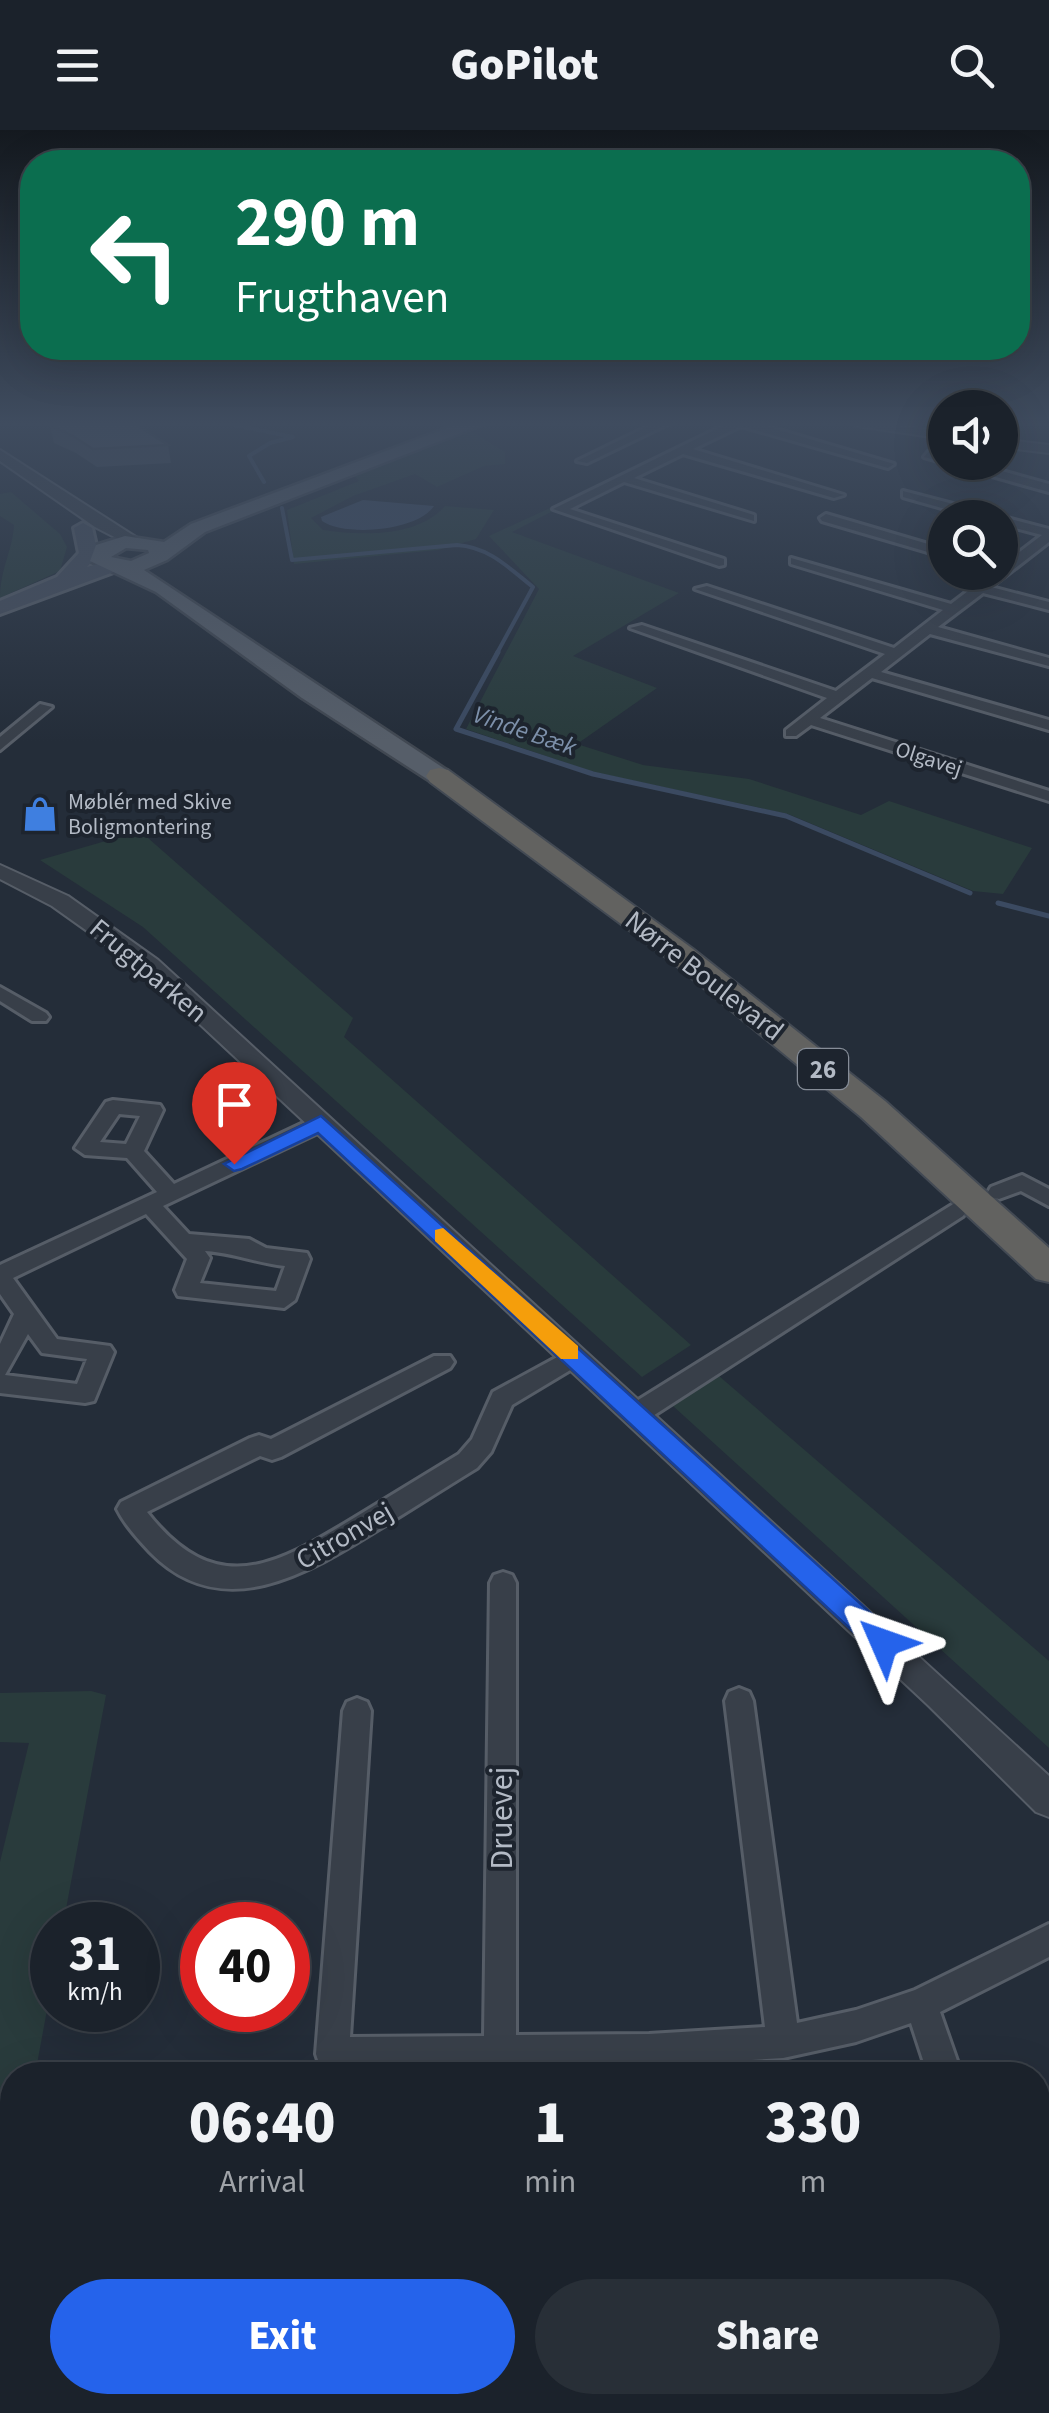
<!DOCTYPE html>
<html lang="en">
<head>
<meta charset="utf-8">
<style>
  body { margin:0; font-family:"Source Sans 3",sans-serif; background:#282f37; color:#f1f3f6; height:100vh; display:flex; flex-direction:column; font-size:38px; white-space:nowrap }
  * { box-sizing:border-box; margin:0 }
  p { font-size:32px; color:#a0a4a9 }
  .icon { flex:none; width:55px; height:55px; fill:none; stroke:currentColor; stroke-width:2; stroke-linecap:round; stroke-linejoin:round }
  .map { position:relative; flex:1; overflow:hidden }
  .panel { position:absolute; left:0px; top:1932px; width:1050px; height:352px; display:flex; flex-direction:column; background:#1b222b; border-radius:40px 40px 0 0; box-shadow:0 10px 40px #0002,0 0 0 2px #393f47 }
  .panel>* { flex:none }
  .top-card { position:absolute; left:20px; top:20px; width:1010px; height:210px; border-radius:40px; box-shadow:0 10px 40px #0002,0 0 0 2px #393f47; background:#0b6e4f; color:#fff; overflow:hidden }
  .fabs { position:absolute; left:928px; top:260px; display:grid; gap:20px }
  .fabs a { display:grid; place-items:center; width:90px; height:90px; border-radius:50%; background:#1b222b; box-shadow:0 10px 40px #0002,0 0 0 2px #393f47; font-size:50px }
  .speed { position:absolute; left:30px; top:1772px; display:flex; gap:20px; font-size:50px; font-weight:700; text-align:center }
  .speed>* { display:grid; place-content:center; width:130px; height:130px; border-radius:50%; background:#1b222b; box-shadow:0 10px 40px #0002,0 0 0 2px #393f47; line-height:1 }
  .speed small { font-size:25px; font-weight:400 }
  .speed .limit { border:15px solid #d22; background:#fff; color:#111 }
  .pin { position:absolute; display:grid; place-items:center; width:85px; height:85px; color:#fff; margin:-102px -42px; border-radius:50% 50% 50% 0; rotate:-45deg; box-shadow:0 0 10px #0007 }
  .pin .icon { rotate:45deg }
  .me { position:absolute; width:110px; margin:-55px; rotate:313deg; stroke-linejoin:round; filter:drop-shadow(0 0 8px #0008) }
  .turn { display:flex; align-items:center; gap:35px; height:210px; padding:0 50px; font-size:45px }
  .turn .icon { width:130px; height:130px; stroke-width:2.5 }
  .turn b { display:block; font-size:70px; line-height:85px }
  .eta { display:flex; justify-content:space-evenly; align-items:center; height:170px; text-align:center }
  .eta b { font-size:60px; font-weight:800; line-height:70px }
  .primary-button { display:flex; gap:20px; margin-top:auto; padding:20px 50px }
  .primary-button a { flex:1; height:115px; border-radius:60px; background:#2563eb; color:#fff; font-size:40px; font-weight:800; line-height:115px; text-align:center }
  .primary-button a+a { background:#282f37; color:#f1f3f6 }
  header { display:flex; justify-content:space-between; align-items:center; height:130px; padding:0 50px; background:#1b222b; font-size:45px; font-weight:800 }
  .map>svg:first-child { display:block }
</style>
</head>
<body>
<header><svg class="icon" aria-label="menu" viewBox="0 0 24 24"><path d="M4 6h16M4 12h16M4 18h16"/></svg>GoPilot<svg class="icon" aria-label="search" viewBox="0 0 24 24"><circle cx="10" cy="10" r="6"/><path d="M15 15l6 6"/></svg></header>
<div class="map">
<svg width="1049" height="2283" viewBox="0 0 1049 2283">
  <rect width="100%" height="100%" fill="#242d39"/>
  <!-- green -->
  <g fill="#293b3c">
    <path d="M 471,301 L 505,322 L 505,334 L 484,336 L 437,357 L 415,344 L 353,366 L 311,388 L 323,400 C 363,406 418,407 445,376 L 494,380 L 476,409 L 438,420 L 294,434 L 287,380 L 359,351 L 353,344 Z"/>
    <path d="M 11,362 L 60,404 L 67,417 L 60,441 L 0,468 C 0,439 12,423 14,395 L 0,386 L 0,364 Z"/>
    <path d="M 550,378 L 551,382 L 512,402 L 679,463 L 573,526 L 657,558 L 577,614 L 643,635 L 749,649 L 861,685 L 889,671 L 1032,718 L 1003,764 L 973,761 L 788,684 L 593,642 L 466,599 L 539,459 L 489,406 Z"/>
    <path d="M 140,701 L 353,888 L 344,907 L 691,1215 L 642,1247 L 143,797 L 40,730 Z"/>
    <path d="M 719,1246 L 1049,1531 L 1049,1618 L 673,1276 Z"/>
    <path d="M 91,1561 L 106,1565 L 63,1795 L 52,1795 L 52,1853 L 35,1945 L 12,1945 L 12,2069 L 0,2136 L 0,1732 L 29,1613 L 0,1612 L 0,1563 Z"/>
  </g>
  <!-- water -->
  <path fill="#3b4a61" d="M 363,370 L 434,376 C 418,401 345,407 322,391 L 321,387 Z"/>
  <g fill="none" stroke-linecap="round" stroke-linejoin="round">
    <!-- stream-far1 -->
    <g stroke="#3b4a61" stroke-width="4">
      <path d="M 220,292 L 293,307 L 270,313 L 249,326 L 264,352"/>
      <path d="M 282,378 L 292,430 L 457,415 C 489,417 509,438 533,457 L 496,525"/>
    </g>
    <!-- stream -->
    <g stroke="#3b4a61" stroke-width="5">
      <path d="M 498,522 L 456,599 L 593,644 L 786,686 L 970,763"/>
      <path d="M 998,773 L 1049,786"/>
    </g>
    <defs>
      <g id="minor">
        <path d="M 657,292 L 672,292 L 587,333 L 577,331 Z"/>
        <path d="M 731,292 L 752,292 L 894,334 L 888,338 L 741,296 L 693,319 L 844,365 L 834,368 L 683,324 L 634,348 L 754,385 L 754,391 L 624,352 L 570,379 L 724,429 L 724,435 L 719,436 L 553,379 Z"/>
        <path d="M 928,322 L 945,326 L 945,332 L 969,332 L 1049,354 L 1049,362 L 924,327 Z"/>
        <path d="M 903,361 L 1049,399 L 1049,412 L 991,457 L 1049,472 L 1049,480 L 983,463 L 938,497 L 1049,528 L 1049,536 L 930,504 L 881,542 L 1049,590 L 1049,600 L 872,548 L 820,588 L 1049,661 L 1049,671 L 811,595 L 796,606 L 786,606 L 786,600 L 827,568 L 630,498 L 642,495 L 836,561 L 885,524 L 695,459 L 707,456 L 894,518 L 943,480 L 791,434 L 791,428 L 951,474 L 993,442 L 1000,442 L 1000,437 L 1042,405 L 1000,394 L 1000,388 L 977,388 L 903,367 Z"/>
        <path d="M 826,384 L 945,419 L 945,427 L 822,391 L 820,388 Z"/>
        <path d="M 40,574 L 52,577 L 0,620 L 0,607 Z"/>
        <path d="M 0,857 L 46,883 L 49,887 L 46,891 L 32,891 L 0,871 Z"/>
        <path d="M 113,970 L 160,975 L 163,980 L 144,1021 L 174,1054 L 314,988 L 328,988 L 331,993 L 328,998 L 163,1076 L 189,1104 L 249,1109 L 266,1118 L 307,1123 L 310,1129 L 295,1170 L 284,1178 L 178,1166 L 175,1160 L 187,1129 L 146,1084 L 13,1148 L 57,1209 L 110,1216 L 114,1222 L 94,1271 L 85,1273 L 0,1263 L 0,1214 L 14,1184 L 0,1164 L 0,1135 L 157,1062 L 127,1028 L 85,1025 L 75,1018 L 106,972 ZM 119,984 L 140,986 L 126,1014 L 100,1012 ZM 205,1121 C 234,1123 257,1133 285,1136 L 276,1161 L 200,1153 L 210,1128 ZM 28,1204 L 42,1223 L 87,1229 L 77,1254 L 5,1245 Z"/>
        <path d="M 1022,1045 L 1049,1059 L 1049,1076 L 1021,1061 L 999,1069 L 991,1067 L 988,1062 L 991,1057 Z"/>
        <path d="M 955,1073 L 963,1076 L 966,1081 L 963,1086 L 645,1291 L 627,1291 L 624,1284 L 627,1277 Z"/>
        <path d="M 574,1218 L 582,1221 L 586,1227 L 582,1233 L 512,1275 L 491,1322 L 477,1338 C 444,1358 412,1379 379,1399 C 308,1443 222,1496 150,1422 C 138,1409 125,1395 117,1379 L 121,1372 L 250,1308 L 259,1305 L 271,1309 L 434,1226 L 450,1226 L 454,1232 L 450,1238 L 281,1327 L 272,1330 L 260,1326 L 147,1382 C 216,1470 275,1436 354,1388 C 389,1367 424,1345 459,1324 L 472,1309 L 493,1262 Z"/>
        <path d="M 503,1442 L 512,1445 L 516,1453 L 516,1905 L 649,1904 L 765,1897 L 725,1571 L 729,1562 L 739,1558 L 749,1562 L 753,1571 L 797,1893 L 856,1880 L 915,1860 L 1049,1794 L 1049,1827 L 940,1882 L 962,1945 L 928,1945 L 911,1893 L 856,1912 L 783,1928 L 649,1936 L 332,1940 L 320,1936 L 316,1924 L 343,1581 L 347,1572 L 357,1568 L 367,1572 L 371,1581 L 350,1907 L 484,1906 L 490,1453 L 494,1445 Z"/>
        <path d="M 1038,2204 L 1049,2208 L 1049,2275 L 1038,2270 Z"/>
        <path d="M 322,2272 L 360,2272 L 359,2283 L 321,2283 Z"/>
        <rect x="652" y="2272" width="38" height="11"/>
      </g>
      <g id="tertiary">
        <path d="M 850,292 L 945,301 L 945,309 L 857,296 Z"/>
        <path d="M 1000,309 L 1049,315 L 1049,323 L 1000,317 Z"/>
        <path d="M 0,320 L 142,411 L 128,414 L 95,397 L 0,331 Z"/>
        <path d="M 0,735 L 68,766 L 158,830 L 1049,1646 L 1049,1687 L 1036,1682 L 928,1575 L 142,840 L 52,776 L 0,749 Z"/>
      </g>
      <path id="secondary" d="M 83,393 L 92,398 L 98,424 L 87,437 L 112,430 L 121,436 L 119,440 L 0,484 L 0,471 L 57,447 L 79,423 L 74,398 Z"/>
      <path id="primary" d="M 463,292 L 489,292 L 205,402 L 167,430 L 144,440 L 448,641 L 451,646 L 448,651 L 430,651 L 302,568 L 156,462 L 90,431 L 96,415 L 125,406 L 164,412 L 191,394 ZM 126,418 L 148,420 L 149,423 L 131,431 L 111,427 Z"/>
      <path id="trunk" d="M 439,638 L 448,640 L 693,819 L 885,971 L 1049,1118 L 1049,1152 L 1036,1149 L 861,987 L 671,831 L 430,652 L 426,646 L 430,640 Z"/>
    </defs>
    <!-- minor casing -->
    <use href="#minor" stroke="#565d67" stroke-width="6"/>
    <!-- tertiary casing -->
    <use href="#tertiary" stroke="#565d67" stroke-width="4"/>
    <!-- secondary casing -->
    <use href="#secondary" stroke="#565d67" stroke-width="6"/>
    <!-- primary casing -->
    <use href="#primary" stroke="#414852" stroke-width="5"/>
    <!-- trunk casing -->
    <use href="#trunk" stroke="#434a54" stroke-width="4"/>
    <!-- minor -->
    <use href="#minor" fill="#383f49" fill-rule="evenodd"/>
    <!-- tertiary -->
    <use href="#tertiary" fill="#383f49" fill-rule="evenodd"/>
    <!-- secondary -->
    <use href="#secondary" fill="#464e5c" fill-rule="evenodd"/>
    <!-- primary -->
    <use href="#primary" fill="#565e69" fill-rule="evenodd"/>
    <!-- trunk -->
    <use href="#trunk" fill="#626260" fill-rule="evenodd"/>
  </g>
  <!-- wall -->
  <path fill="#404855" d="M 50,295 L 168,315 L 171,333 L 97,337 L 76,323 L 54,313 Z"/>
  <!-- building -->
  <path fill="#4b5463" stroke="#343b45" stroke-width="2.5" d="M 64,292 L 132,292 L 168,315 L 93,319 L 73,306 L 50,295 Z"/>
  <!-- sky -->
  <linearGradient id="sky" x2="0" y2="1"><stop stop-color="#14191f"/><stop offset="0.48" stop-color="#3f4c5f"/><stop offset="1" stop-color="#3f4c5f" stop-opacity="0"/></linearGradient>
  <rect width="1049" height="612" fill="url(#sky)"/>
  <!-- route -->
  <path fill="#2563eb" stroke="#184099" stroke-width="2.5" d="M 321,986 L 894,1504 L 898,1513 L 894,1522 L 884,1525 L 875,1522 L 318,1003 L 242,1039 L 234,1041 L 224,1034 Z"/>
  <!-- slow -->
  <path fill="#f59e0b" d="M 443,1098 L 578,1216 L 578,1229 L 561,1229 L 435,1111 L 435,1100 Z"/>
  <!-- icons -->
  <defs>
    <symbol id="shop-bare" viewBox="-9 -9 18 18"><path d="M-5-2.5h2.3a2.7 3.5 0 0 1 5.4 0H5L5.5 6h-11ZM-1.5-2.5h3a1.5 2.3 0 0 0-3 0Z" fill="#3f7fe0" stroke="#1d242e" stroke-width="2.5" paint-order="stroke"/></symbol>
  </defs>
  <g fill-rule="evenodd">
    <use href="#shop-bare" x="15" y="659" width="50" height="50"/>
  </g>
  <g text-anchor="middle" stroke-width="8" stroke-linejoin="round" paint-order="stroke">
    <!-- far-street labels -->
    <g font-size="22" fill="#b3bac5" stroke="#1d242e">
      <text transform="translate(929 628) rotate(18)" y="8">Olgavej</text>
    </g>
    <!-- far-poi labels -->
    <g font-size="22" fill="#b3bac5" stroke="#1d242e" text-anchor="start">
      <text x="68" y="679">Møblér med Skive<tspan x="68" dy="25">Boligmontering</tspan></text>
    </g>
    <!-- far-water labels -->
    <g font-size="25" font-style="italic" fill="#7d90aa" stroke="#1d242e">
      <text transform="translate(525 600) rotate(19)" y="9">Vinde Bæk</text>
    </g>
    <!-- shield labels -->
    <rect fill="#1d242e" stroke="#868d98" stroke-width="2.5" x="798" y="919" width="50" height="40" rx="8"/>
    <g font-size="25" font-weight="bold" fill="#b3bac5">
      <text x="823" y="948">26</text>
    </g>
    <!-- street labels -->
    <g font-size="28" fill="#b3bac5" stroke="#1d242e">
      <text transform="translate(149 840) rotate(40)" y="10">Frugtparken</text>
      <text transform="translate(705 845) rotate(38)" y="10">Nørre Boulevard</text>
      <text transform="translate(344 1405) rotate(-30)" y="10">Citronvej</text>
    </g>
    <!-- near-street labels -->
    <g font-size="32" fill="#b3bac5" stroke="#1d242e">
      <text transform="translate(501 1688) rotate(-90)" y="11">Druevej</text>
    </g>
  </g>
</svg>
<div class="fabs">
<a><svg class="icon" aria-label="sound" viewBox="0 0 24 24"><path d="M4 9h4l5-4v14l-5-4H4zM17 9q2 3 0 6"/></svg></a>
<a><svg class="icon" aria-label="search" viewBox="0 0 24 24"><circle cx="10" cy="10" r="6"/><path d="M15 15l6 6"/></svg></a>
</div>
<div class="speed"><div>31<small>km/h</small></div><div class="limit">40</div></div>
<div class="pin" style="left:234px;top:1034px;background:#d93025"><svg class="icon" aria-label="arrive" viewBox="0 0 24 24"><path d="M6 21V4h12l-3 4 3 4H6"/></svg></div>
<svg class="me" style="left:884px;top:1513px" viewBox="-20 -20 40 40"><path d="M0-17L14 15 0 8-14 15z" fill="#2563eb" stroke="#fff" stroke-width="4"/></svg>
<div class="top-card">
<div class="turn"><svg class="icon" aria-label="left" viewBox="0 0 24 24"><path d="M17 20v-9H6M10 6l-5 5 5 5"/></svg><div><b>290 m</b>Frugthaven</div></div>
</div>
<section class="panel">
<div class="eta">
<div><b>06:40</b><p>Arrival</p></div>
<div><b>1</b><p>min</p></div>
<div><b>330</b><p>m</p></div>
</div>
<div class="primary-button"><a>Exit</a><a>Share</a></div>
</section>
</div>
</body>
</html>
